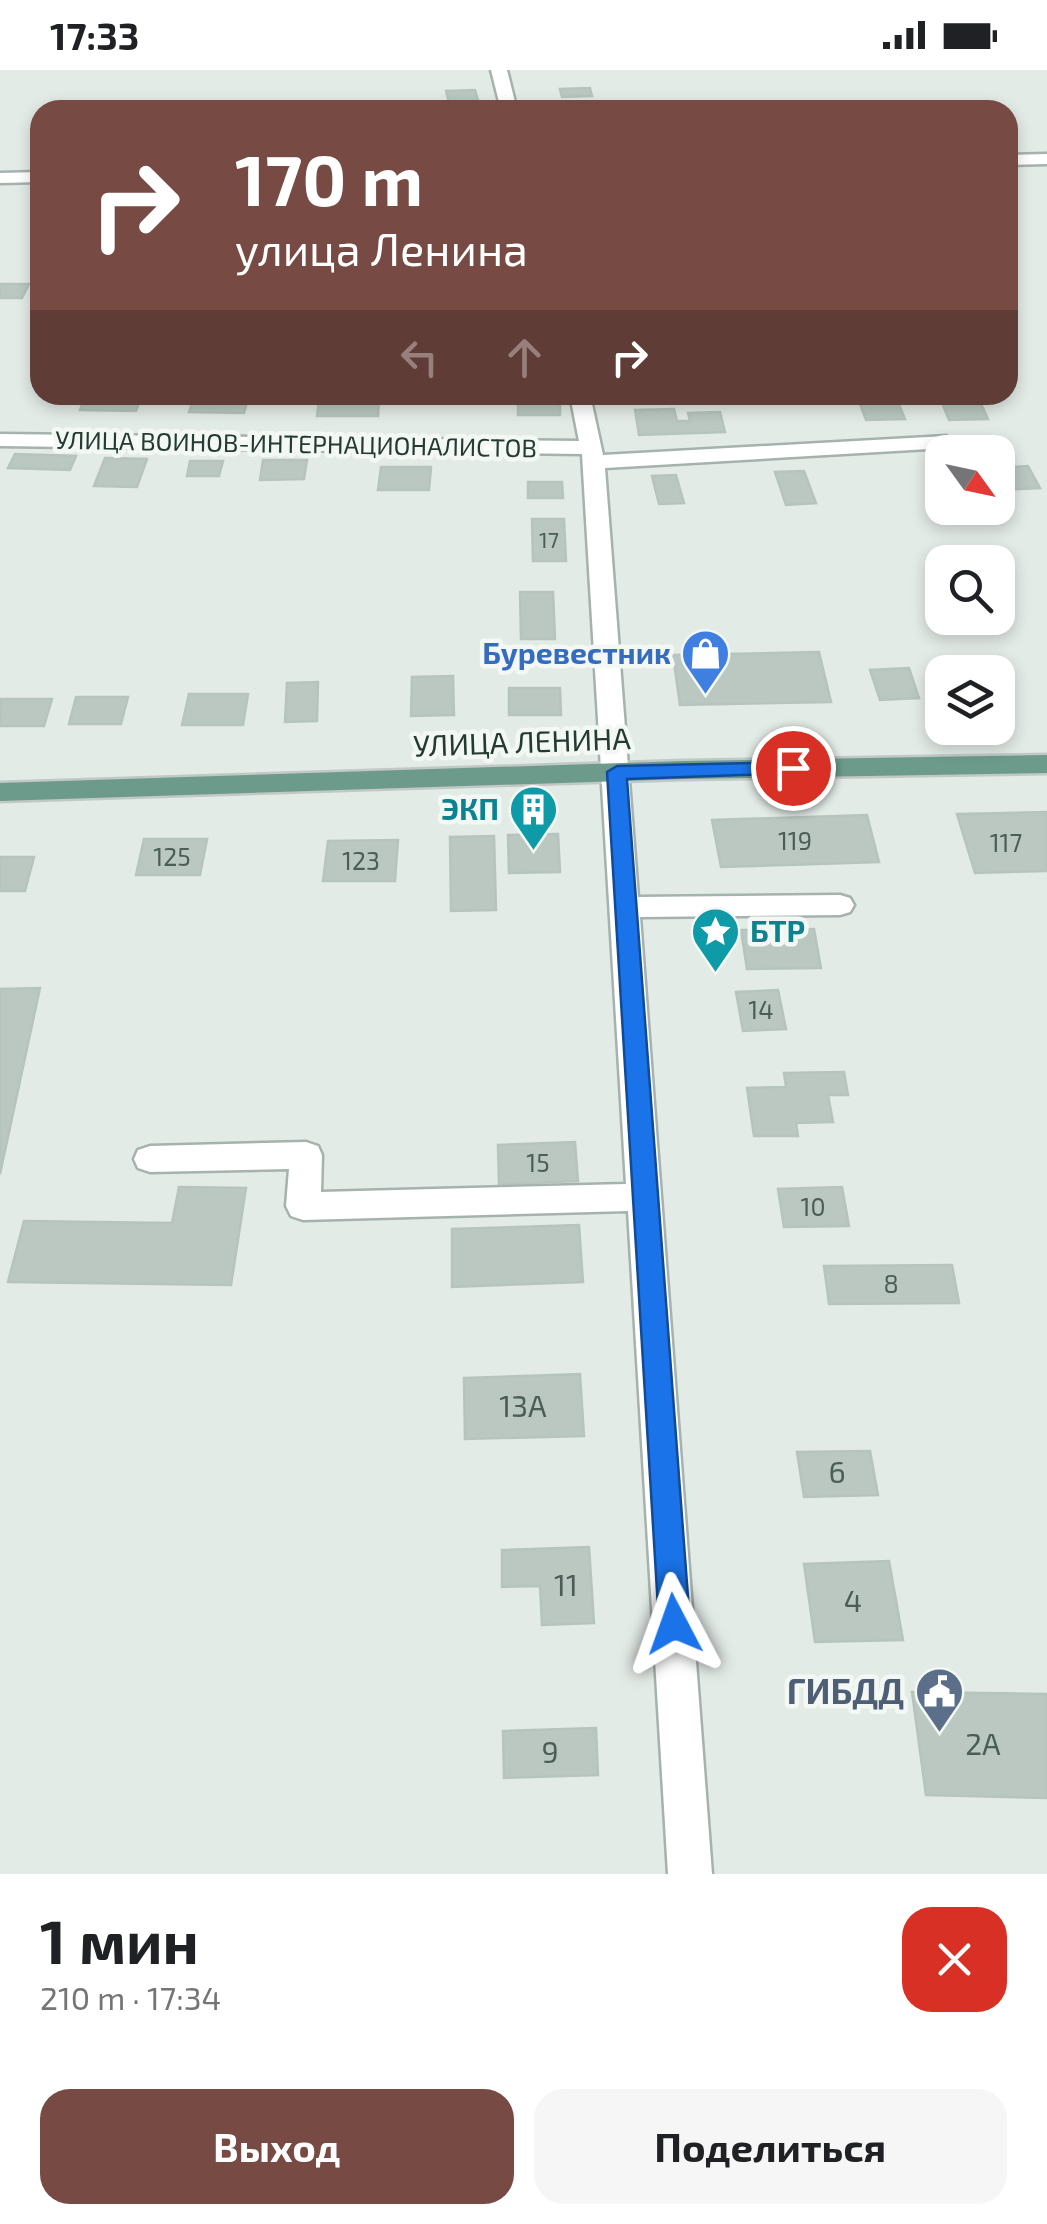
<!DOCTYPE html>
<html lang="ru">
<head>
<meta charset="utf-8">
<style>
  body { margin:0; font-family:"Exo 2",sans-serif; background:#f6f6f6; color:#202124; height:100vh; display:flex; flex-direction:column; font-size:38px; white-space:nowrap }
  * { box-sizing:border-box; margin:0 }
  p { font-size:32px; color:#757577 }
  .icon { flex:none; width:55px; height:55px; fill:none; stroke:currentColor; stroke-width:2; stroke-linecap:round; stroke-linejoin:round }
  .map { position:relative; height:1804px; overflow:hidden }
  .side { display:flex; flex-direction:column; background:#fff; flex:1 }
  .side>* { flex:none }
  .hud { position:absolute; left:30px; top:30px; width:988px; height:305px; border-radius:30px; box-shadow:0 5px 15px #0003; background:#774b43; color:#fff; overflow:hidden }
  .needle { width:65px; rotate:123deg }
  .buttons { position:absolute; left:925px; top:365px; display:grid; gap:20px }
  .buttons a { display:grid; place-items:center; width:90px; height:90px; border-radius:20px; background:#fff; box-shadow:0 5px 15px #0003; font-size:50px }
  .pin { position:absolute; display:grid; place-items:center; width:85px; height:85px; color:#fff; margin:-42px; border:5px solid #fff; border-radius:50%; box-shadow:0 2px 10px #0007 }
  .me { position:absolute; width:110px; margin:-55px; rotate:356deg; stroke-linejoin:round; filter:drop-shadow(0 0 8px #0008) }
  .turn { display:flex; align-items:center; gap:35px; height:210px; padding:0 40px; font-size:45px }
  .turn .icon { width:130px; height:130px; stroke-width:2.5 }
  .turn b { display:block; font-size:70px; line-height:85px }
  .lanes { display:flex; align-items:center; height:95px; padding:0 40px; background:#0003; justify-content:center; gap:50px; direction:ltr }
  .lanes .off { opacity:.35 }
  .round { display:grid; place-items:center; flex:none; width:105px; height:105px; border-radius:30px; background:#f6f6f6 }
  .head { display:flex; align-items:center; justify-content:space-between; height:170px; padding:0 40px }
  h1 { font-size:60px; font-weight:700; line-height:75px }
  .button { display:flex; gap:20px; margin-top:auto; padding:20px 40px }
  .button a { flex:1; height:115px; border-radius:30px; background:#774b43; color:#fff; font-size:40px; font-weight:700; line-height:115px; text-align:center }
  .button a+a { background:#f6f6f6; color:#202124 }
  .status { display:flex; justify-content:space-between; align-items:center; height:70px; padding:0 50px; background:#fff; direction:ltr }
  .status svg { height:28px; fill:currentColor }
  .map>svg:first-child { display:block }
</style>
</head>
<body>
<div class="status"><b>17:33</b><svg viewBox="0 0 49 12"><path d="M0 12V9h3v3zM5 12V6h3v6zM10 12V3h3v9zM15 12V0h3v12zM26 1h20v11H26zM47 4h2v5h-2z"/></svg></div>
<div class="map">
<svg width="1047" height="1804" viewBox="0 0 1047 1804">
  <rect width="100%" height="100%" fill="#e3ebe7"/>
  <!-- building -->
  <g fill="#bbc8c2" stroke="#b6c4bd" stroke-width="2.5">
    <path d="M 590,18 L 592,26 L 562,27 L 560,19 Z"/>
    <path d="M 475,20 L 481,40 L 451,40 L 446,21 Z"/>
    <path d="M 0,214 L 29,214 L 22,228 L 0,228 Z"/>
    <path d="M 86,325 L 141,327 L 136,341 L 80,340 Z"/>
    <path d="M 895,325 L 905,349 L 866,350 L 857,326 Z"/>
    <path d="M 939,325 L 977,325 L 988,349 L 949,350 Z"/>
    <path d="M 518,327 L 560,328 L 560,345 L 518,345 Z"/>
    <path d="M 194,328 L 248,329 L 244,343 L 189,342 Z"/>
    <path d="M 319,330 L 379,330 L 378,346 L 317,346 Z"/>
    <path d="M 674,339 L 677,351 L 690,351 L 688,343 L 720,342 L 725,362 L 639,365 L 635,340 Z"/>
    <path d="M 15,384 L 76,386 L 70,400 L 8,398 Z"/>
    <path d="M 105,388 L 147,389 L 137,417 L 94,416 Z"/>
    <path d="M 263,390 L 307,390 L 304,409 L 260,410 Z"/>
    <path d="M 190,391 L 223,391 L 219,406 L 187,406 Z"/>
    <path d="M 1028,396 L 1040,418 L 998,420 L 998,398 Z"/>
    <path d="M 381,397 L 431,397 L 429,420 L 378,420 Z"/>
    <path d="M 804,401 L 816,433 L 786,435 L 775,402 Z"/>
    <path d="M 676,405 L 684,433 L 659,434 L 652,406 Z"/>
    <path d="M 528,412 L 562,412 L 563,428 L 528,428 Z"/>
    <path d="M 532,449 L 564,449 L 566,491 L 533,491 Z"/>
    <path d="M 520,522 L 553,522 L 555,569 L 521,569 Z"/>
    <path d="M 819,582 L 831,632 L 680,635 L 673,585 Z"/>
    <path d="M 909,598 L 919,628 L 880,630 L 870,600 Z"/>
    <path d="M 453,606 L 454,645 L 411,646 L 412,607 Z"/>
    <path d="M 318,612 L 317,651 L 285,652 L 287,613 Z"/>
    <path d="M 509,618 L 560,618 L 561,645 L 509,645 Z"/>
    <path d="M 189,624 L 248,624 L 243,655 L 182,655 Z"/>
    <path d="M 76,627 L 128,627 L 121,654 L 69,654 Z"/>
    <path d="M 1,629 L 52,629 L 44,656 L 0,656 Z"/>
    <path d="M 1047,742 L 1047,801 L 975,803 L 957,744 Z"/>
    <path d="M 867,745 L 879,792 L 721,797 L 712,750 Z"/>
    <path d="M 558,764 L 560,802 L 509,803 L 508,765 Z"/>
    <path d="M 494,766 L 496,840 L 451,841 L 450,767 Z"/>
    <path d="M 144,769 L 207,769 L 200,805 L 136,805 Z"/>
    <path d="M 398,770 L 395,811 L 323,811 L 328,771 Z"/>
    <path d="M 0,787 L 34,787 L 25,821 L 0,821 Z"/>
    <path d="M 814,859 L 821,898 L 747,899 L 741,860 Z"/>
    <path d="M 40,918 L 0,1104 L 0,919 Z"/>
    <path d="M 778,920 L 786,959 L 743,961 L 736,922 Z"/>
    <path d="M 844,1002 L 848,1025 L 828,1025 L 833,1052 L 796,1053 L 798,1066 L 754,1066 L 747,1018 L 786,1017 L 784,1003 Z"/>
    <path d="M 575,1072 L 578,1111 L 499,1114 L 498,1075 Z"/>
    <path d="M 179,1117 L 246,1118 L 231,1215 L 8,1212 L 24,1151 L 172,1153 Z"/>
    <path d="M 842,1117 L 849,1156 L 784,1157 L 778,1119 Z"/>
    <path d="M 579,1155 L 583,1212 L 452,1217 L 452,1159 Z"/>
    <path d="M 952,1195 L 959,1233 L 829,1234 L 824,1196 Z"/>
    <path d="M 580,1304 L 584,1366 L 465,1369 L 464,1308 Z"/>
    <path d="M 870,1381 L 878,1425 L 804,1427 L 797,1382 Z"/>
    <path d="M 589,1477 L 594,1553 L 542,1555 L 540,1516 L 502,1517 L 502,1480 Z"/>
    <path d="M 889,1491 L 903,1570 L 815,1572 L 804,1494 Z"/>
    <path d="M 912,1622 L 1047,1624 L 1047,1728 L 926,1725 Z"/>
    <path d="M 596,1658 L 598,1705 L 504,1708 L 503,1661 Z"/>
  </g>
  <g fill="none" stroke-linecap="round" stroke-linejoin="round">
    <defs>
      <g id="minor">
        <path d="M 491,0 L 507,0 L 517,40 L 501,40 Z"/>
        <path d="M 1047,84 L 1047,94 L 1008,95 L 1008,85 Z"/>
        <path d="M 40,102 L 40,112 L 0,113 L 0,103 Z"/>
        <path d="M 570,325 L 590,325 L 603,385 L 946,366 L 957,372 L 946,378 L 605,398 L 638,827 L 840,825 L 850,828 L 854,835 L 850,842 L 840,845 L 640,847 L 712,1804 L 668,1804 L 628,1141 L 303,1150 L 291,1146 L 286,1136 L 289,1099 L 150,1102 L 138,1098 L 134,1089 L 138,1080 L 150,1076 L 306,1072 L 318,1076 L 322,1085 L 321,1122 L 626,1114 L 582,384 L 0,376 L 0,364 L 579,371 Z"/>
      </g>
      <path id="major" d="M 1047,685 L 1047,703 L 684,709 L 0,731 L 0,713 L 684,691 Z"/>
    </defs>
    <!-- minor casing -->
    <use href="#minor" stroke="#a6b2ad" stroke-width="5"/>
    <!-- major casing -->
    <use href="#major" stroke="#c2c8c6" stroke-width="5"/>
    <!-- minor -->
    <use href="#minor" fill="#fff" fill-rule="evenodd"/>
    <!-- major -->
    <use href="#major" fill="#6c9b8c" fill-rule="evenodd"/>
  </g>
  <!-- route -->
  <path fill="#1a73e8" stroke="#114b97" stroke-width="2.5" d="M 793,692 L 803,698 L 800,703 L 627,709 L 690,1554 L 685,1564 L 674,1569 L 664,1564 L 659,1554 L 607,702 L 617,696 Z"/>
  <!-- icons -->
  <defs>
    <symbol id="shop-pin" viewBox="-11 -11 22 30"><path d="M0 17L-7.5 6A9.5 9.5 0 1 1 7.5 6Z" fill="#3f7fe0" stroke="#f3f8f5"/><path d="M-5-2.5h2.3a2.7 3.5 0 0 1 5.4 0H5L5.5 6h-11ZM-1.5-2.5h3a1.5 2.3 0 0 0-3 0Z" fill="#fff"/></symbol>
    <symbol id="building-pin" viewBox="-11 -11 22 30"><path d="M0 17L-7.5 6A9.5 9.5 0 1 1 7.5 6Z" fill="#0f9aa8" stroke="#f3f8f5"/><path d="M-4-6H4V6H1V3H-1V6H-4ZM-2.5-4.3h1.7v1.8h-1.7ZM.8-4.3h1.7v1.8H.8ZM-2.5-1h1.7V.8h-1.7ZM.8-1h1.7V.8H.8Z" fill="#fff"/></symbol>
    <symbol id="sight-pin" viewBox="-11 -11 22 30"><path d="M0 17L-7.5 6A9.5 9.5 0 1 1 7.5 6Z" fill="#0f9aa8" stroke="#f3f8f5"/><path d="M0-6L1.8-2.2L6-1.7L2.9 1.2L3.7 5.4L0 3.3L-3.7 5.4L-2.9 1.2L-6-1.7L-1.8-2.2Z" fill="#fff"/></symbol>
    <symbol id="civic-pin" viewBox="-11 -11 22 30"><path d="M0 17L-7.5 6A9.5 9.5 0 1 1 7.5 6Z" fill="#5c6f8a" stroke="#f3f8f5"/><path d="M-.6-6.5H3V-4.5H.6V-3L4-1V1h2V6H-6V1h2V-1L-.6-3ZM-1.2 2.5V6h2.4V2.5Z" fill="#fff"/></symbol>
  </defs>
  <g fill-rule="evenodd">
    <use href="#shop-pin" x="678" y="556" width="55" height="75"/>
    <use href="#building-pin" x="506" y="712" width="55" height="75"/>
    <use href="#sight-pin" x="688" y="834" width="55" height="75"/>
    <use href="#civic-pin" x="912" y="1594" width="55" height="75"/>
  </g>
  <g text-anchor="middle" stroke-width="9" stroke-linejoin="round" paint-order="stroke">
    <!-- far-number labels -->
    <g font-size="22" fill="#4a5e57">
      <text x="549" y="478">17</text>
    </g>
    <!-- far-street labels -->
    <g font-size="25" fill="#243a33" stroke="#f3f8f5">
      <text transform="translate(296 374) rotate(1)" y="9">УЛИЦА ВОИНОВ-ИНТЕРНАЦИОНАЛИСТОВ</text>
    </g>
    <!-- number labels -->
    <g font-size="25" fill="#4a5e57">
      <text x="795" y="780">119</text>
      <text x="1006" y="782">117</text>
      <text x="172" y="796">125</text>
      <text x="361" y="800">123</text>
      <text x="761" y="949">14</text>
      <text x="538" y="1102">15</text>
      <text x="813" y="1146">10</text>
      <text x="891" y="1223">8</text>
    </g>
    <!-- shop labels -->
    <g font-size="30" font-weight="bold" fill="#366cbe" stroke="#f3f8f5" text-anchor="end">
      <text x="671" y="594">Буревестник</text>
    </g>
    <!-- street labels -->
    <g font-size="30" fill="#243a33" stroke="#f3f8f5">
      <text transform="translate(522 673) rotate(-2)" y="10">УЛИЦА ЛЕНИНА</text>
    </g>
    <!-- culture labels -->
    <g font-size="30" font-weight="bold" fill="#0d838f" stroke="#f3f8f5" text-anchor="end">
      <text x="499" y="750">ЭКП</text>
      <text x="750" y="872" text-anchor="start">БТР</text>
    </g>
    <!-- near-number labels -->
    <g font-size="30" fill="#4a5e57">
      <text x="523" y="1347">13А</text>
      <text x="837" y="1413">6</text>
      <text x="566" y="1526">11</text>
      <text x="853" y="1542">4</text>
      <text x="983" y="1685">2А</text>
      <text x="550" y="1693">9</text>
    </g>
    <!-- near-service labels -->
    <g font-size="35" font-weight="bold" fill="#4e5e75" stroke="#f3f8f5" text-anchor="end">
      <text x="904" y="1634">ГИБДД</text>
    </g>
  </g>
</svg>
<div class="buttons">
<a><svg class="needle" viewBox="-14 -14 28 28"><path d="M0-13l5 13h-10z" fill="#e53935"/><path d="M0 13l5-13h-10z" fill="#757577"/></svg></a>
<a><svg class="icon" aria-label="search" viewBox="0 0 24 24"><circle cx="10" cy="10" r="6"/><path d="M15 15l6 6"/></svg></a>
<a><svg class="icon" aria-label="layers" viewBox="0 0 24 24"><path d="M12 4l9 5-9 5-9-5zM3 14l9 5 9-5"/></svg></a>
</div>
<div class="pin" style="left:793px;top:698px;background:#d93025"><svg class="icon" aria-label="arrive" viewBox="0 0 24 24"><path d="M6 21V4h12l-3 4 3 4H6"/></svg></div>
<svg class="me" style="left:674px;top:1554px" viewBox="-20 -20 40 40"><path d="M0-17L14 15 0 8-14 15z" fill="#1a73e8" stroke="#fff" stroke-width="4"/></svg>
<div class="hud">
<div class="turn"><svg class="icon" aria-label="right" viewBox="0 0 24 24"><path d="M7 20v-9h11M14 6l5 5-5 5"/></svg><div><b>170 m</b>улица Ленина</div></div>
<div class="lanes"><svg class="icon off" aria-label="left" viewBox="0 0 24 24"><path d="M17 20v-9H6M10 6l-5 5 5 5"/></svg><svg class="icon off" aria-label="ahead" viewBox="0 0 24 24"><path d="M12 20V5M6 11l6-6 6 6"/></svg><svg class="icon" aria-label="right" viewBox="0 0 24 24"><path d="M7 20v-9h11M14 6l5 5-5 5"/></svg></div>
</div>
</div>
<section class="side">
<div class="head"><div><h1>1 мин</h1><p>210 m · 17:34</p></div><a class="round" style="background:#d93025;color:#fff"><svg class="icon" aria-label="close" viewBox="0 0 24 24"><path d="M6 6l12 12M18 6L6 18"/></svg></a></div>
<div class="button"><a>Выход</a><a>Поделиться</a></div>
</section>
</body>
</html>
